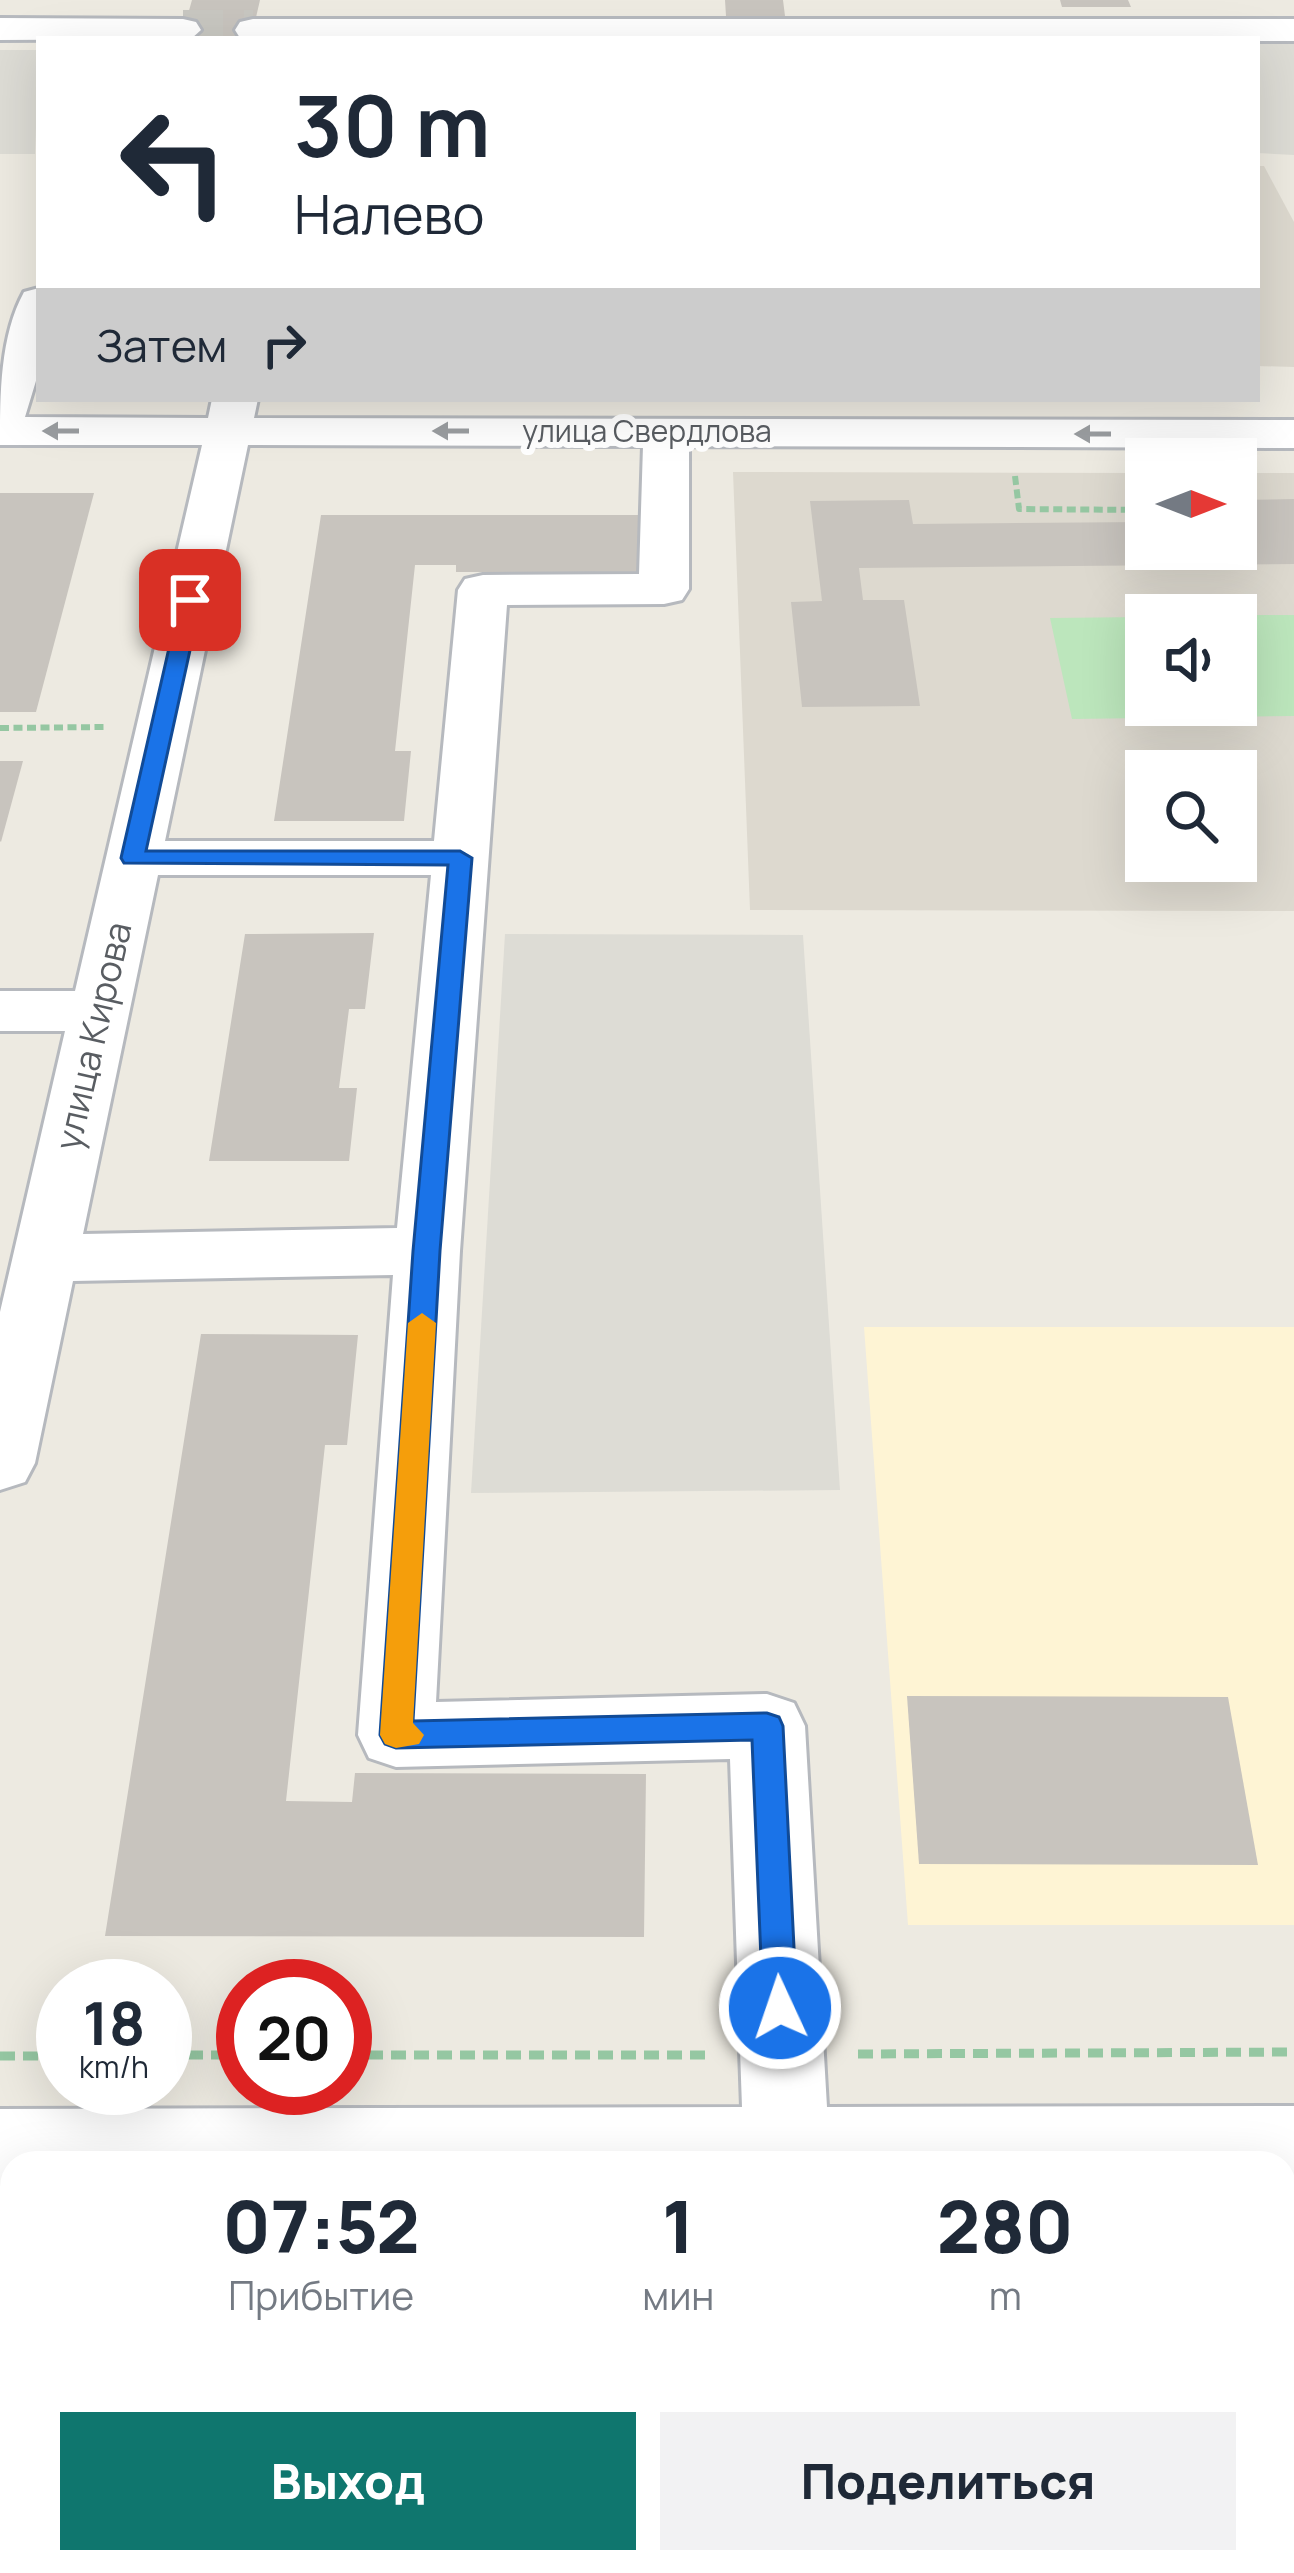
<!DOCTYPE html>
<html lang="ru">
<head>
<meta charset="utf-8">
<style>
  body { margin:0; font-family:Manrope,sans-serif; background:#f2f2f3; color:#1f2937; height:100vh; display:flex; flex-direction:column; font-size:45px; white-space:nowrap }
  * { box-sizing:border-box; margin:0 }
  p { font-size:39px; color:#747a83 }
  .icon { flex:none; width:66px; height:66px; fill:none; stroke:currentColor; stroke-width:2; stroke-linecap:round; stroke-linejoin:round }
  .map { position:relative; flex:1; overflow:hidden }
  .panel { position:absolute; left:0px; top:2151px; width:1296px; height:423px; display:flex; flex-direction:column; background:#fff; border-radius:36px 36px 0 0; box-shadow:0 12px 48px #0002 }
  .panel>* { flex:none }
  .guide { position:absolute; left:36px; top:36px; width:1224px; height:366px; border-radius:0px; box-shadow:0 12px 48px #0002; background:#fff; color:#1f2937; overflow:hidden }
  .needle { width:78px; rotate:90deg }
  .buttons { position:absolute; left:1125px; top:438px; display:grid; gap:24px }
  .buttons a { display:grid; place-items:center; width:132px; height:132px; border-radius:0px; background:#fff; box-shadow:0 12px 48px #0002; font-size:60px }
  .speed { position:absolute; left:36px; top:1959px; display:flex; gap:24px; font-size:60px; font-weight:700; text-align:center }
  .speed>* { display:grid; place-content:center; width:156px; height:156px; border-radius:50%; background:#fff; box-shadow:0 12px 48px #0002; line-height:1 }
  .speed small { font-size:30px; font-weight:400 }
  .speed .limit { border:18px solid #d22; background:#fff; color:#111 }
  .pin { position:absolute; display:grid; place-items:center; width:102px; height:102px; color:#fff; margin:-51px; border-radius:24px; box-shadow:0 6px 18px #0006 }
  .me { position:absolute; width:132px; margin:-66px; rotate:357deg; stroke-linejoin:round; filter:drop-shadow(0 0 9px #0008) }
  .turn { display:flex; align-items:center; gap:42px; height:252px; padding:0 60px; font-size:54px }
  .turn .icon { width:156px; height:156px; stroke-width:2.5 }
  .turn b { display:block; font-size:84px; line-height:102px }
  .then { display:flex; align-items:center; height:114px; padding:0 60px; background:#0003; gap:24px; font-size:45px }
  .eta { display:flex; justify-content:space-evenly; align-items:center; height:204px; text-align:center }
  .eta b { font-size:72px; font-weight:800; line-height:84px }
  .button { display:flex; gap:24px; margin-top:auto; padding:24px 60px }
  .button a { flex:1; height:138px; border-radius:0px; background:#0f766e; color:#fff; font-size:48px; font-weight:800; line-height:138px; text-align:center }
  .button a+a { background:#f2f2f3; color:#1f2937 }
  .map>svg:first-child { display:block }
</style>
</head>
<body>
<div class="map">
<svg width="1294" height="2573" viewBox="0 0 1294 2573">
  <rect width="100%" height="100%" fill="#edeae1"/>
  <!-- commercial -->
  <path fill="#fef4d4" d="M 864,1327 L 1294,1327 L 1294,1925 L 908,1925 Z"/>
  <!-- industrial -->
  <g fill="#dddcd5">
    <path d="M 1257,40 L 1294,40 L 1294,155 L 1257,153 Z"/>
    <path d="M 0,50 L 39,50 L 35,154 L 0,154 Z"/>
    <path d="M 505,934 L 803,935 L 840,1490 L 471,1493 Z"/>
  </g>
  <!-- education -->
  <g fill="#ddd9cf" fill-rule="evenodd">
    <path d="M 1257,166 L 1264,166 L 1294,222 L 1294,367 L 1257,366 Z"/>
    <path d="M 733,472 L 1146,473 L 1146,549 L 1236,549 L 1236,473 L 1294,473 L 1294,911 L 750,910 ZM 1146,615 L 1236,615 L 1236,705 L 1146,705 ZM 1146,771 L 1236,771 L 1236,861 L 1146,861 Z"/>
    <path d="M 1284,2330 L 1294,2331 L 1294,2573 L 634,2573 L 635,2562 L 1284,2562 Z"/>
  </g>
  <!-- green -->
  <path fill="#bce6bc" d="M 1236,615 L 1294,615 L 1294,716 L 1072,719 L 1050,618 L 1146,617 L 1146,705 L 1236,705 Z"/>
  <!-- building -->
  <g fill="#c8c4be">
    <path d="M 192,0 L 260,0 L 251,39 L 181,39 Z"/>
    <path d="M 725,0 L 783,0 L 785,16 L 726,16 Z"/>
    <path d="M 1060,0 L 1128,0 L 1131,7 L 1062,7 Z"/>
    <path d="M 0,493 L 94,493 L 36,712 L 0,712 Z"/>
    <path d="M 1294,499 L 1294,564 L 859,568 L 863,600 L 904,600 L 920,706 L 802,707 L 791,602 L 822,601 L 810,501 L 909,500 L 913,524 L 1146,522 L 1146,549 L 1236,549 L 1236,500 Z"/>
    <path d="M 321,515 L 638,515 L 638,572 L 456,572 L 456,565 L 415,565 L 395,751 L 411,751 L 404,821 L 274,821 Z"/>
    <path d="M 0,761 L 23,761 L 1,842 L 0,841 Z"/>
    <path d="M 374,933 L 365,1009 L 349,1009 L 339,1088 L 357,1088 L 349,1161 L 209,1161 L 245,934 Z"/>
    <path d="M 201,1334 L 358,1335 L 347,1445 L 325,1445 L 286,1801 L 352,1802 L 355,1773 L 646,1774 L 644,1937 L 105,1936 Z"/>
    <path d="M 907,1696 L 1228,1697 L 1258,1865 L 919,1864 Z"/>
    <path d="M 0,2519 L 12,2519 L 12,2562 L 226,2562 L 224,2573 L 0,2573 Z"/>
  </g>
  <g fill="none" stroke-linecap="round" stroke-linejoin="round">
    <!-- minor-tunnel -->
    <path stroke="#c8c7c1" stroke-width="40" stroke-dasharray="40 21" stroke-linecap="butt" d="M 183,30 L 253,30"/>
    <defs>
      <g id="minor">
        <path d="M 0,18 L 183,19 L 196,22 L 201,30 L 191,39 L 0,40 Z"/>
        <path d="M 253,19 L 1294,19 L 1294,41 L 240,38 L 235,30 L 240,22 Z"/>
        <path d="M 39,288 L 39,371 L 25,417 L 208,418 L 212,399 L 258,399 L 254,418 L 1294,420 L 1294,448 L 689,446 L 689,589 L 682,600 L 664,604 L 507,605 L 460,1251 L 436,1702 L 767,1694 L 794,1703 L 805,1726 L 827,2107 L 1294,2106 L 1294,2188 L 1284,2188 L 1284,2163 L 12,2163 L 12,2191 L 0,2191 L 0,2109 L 742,2107 L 730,1759 L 396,1767 L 369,1758 L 358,1735 L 393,1275 L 73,1281 L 35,1463 L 25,1482 L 0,1490 L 0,1312 L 65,1031 L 0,1031 L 0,991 L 75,991 L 202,445 L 0,445 C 0,394 0,336 24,292 ZM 248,445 L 643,446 L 639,574 L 483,575 L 465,579 L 458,590 L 434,841 L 165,841 ZM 158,875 L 431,875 L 397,1228 L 83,1234 Z"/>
      </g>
    </defs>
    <!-- minor casing -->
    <use href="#minor" stroke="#b6b9be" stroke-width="6"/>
    <!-- path-far1 -->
    <g stroke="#95c7a2" stroke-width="6" stroke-dasharray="9 4.5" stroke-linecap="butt">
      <path d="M 1015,476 L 1019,509 L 1146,510"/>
      <path d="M 0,728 L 106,727"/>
    </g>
    <!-- path -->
    <g stroke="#95c7a2" stroke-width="9" stroke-dasharray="15 8" stroke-linecap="butt">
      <path d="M 858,2054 L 1294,2052"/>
      <path d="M 165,2055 L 243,2055"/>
      <path d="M 345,2055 L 711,2055"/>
      <path d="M 0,2056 L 63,2056"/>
      <path d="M 841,2562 L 843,2573"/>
      <path d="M 367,2573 L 368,2562"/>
    </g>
    <!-- minor -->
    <use href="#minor" fill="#fff" fill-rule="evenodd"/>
  </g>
  <!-- one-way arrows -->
  <defs><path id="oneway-solid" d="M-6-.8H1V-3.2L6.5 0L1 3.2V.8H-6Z" transform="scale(3)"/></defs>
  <g fill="#9b9ea1">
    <use href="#oneway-solid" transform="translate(61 431) rotate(-180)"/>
    <use href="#oneway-solid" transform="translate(451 431) rotate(180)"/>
    <use href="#oneway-solid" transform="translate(1093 434) rotate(180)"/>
  </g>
  <!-- route -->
  <path fill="#1a73e8" stroke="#114b97" stroke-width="3" d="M 190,594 L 201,600 L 146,851 L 460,851 L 472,858 L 440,1251 L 413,1721 L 767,1713 L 779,1717 L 783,1726 L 797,2008 L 792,2019 L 780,2023 L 768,2019 L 763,2008 L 752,1740 L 396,1748 L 385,1744 L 380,1735 L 413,1251 L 448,865 L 124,863 L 121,858 L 180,600 Z"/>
  <!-- slow -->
  <path fill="#f59e0b" d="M 422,1313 L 436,1323 L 413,1723 L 424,1735 L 419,1744 L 396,1748 L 385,1744 L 380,1735 L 408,1323 Z"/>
  <g text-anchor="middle" stroke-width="12" stroke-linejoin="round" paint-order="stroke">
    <!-- far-street labels -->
    <g font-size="30" fill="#595d62" stroke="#fff">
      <text x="647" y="442">улица Свердлова</text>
    </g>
    <!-- street labels -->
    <g font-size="36" fill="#595d62" stroke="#fff">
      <text transform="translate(93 1036) rotate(-77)" y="13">улица Кирова</text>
    </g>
  </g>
</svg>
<div class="buttons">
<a><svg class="needle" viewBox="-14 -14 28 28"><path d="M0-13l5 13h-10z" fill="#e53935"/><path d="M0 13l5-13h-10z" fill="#747a83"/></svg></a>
<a><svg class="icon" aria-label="sound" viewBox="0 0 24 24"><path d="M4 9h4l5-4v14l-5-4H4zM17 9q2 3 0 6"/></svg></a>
<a><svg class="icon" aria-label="search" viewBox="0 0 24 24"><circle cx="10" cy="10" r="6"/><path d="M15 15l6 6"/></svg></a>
</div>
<div class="speed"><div>18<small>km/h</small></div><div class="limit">20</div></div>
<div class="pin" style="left:190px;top:600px;background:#d93025"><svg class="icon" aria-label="arrive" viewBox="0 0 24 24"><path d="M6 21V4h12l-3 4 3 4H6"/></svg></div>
<svg class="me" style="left:780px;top:2008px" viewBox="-20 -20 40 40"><circle r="17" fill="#1a73e8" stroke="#fff" stroke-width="3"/><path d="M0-11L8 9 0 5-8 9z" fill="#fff"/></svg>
<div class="guide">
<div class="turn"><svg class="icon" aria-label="left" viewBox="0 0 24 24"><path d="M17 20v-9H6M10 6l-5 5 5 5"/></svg><div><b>30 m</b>Налево</div></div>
<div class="then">Затем<svg class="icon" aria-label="right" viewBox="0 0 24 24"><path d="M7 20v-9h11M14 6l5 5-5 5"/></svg></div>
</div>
<section class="panel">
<div class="eta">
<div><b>07:52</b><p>Прибытие</p></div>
<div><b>1</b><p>мин</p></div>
<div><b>280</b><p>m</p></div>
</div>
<div class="button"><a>Выход</a><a>Поделиться</a></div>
</section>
</div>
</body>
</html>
